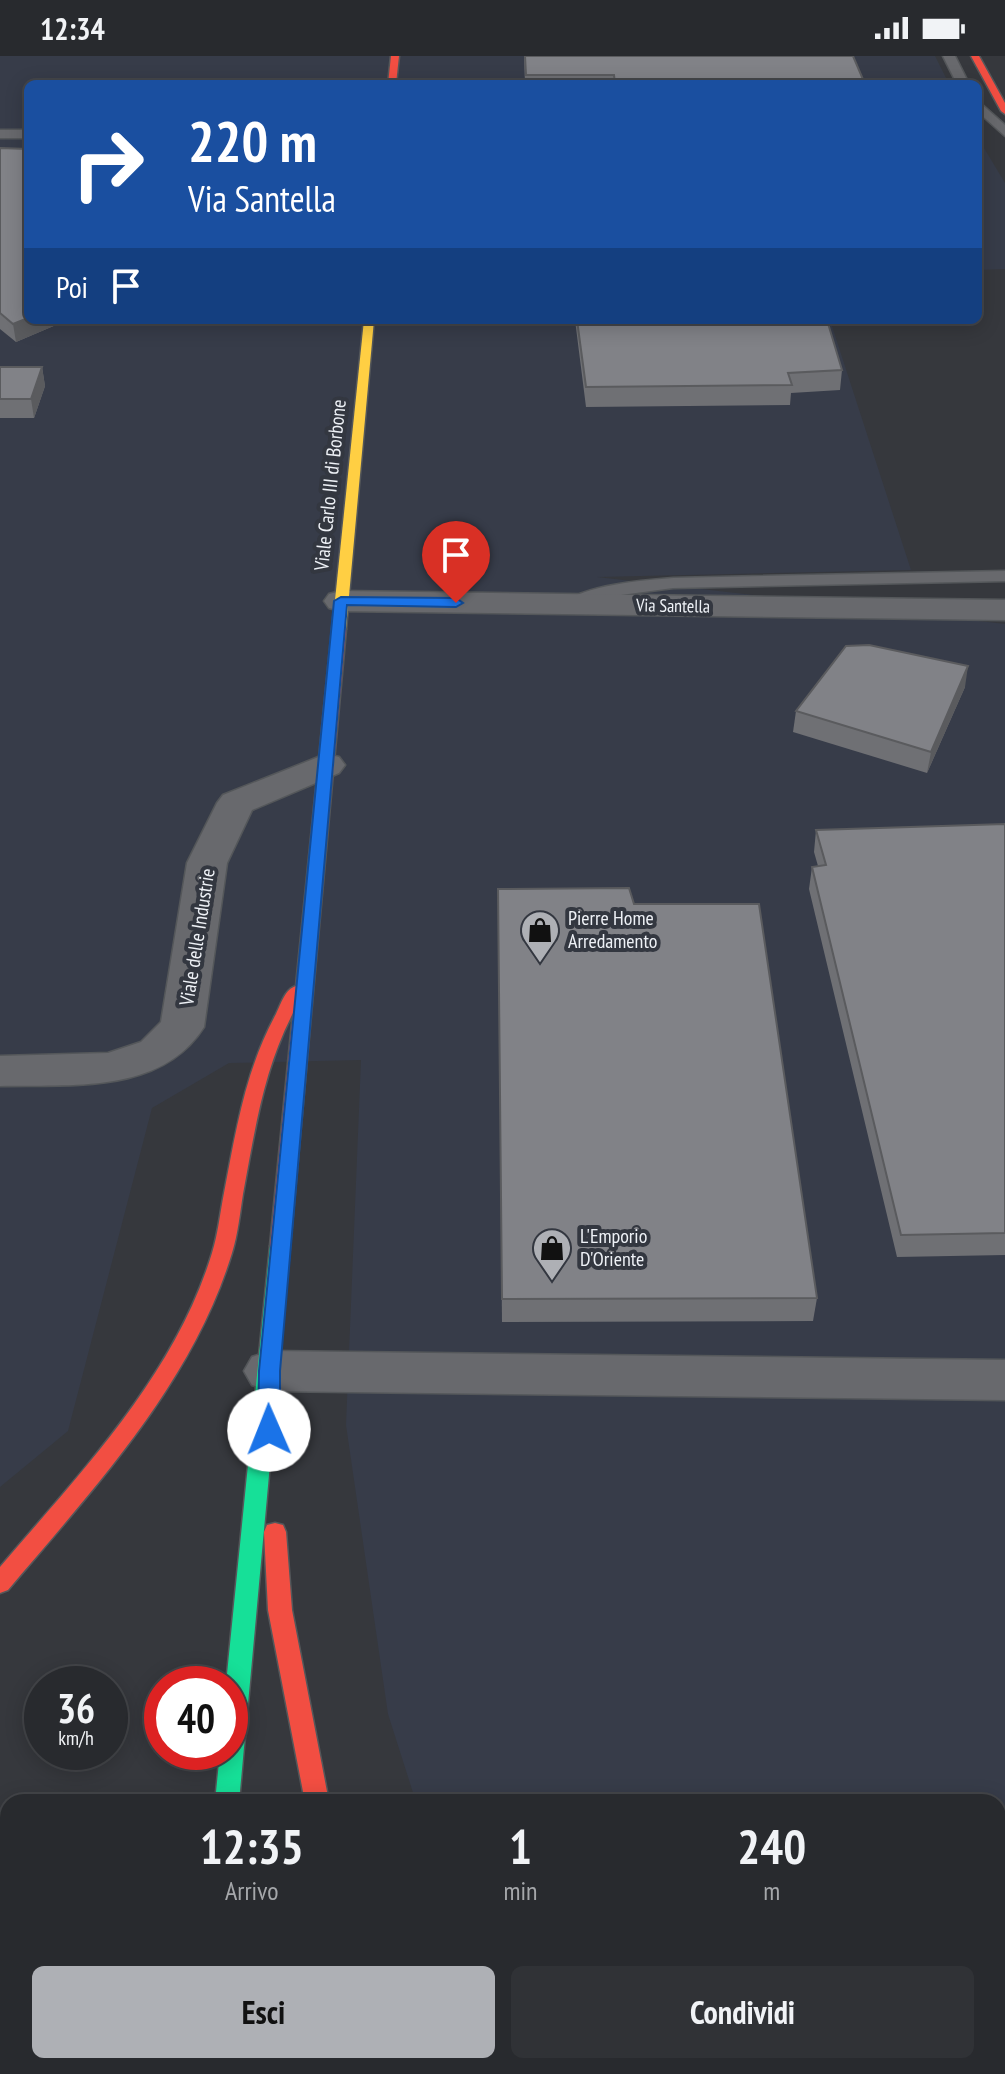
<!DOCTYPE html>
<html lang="it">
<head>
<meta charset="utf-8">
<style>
  body { margin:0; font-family:"PT Sans Narrow",sans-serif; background:#303236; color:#f1f3f6; height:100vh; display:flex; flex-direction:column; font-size:30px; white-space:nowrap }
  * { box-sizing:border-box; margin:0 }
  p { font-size:26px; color:#a5a7aa }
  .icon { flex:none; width:44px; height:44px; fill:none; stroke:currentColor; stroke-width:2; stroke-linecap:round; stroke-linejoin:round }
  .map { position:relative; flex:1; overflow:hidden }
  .panel { position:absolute; left:0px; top:1738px; width:1006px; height:280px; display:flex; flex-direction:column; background:#282a2e; border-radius:24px 24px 0 0; box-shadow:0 4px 20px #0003,0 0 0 2px #44464a }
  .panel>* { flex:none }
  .guide { position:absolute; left:24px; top:24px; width:958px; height:244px; border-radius:12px; box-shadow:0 4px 20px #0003,0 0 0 2px #44464a; background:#1a4fa0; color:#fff; overflow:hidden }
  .speed { position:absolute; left:24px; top:1610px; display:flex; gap:16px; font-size:40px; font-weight:700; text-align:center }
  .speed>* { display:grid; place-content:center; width:104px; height:104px; border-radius:50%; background:#282a2e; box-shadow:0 4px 20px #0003,0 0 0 2px #44464a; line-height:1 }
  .speed small { font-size:20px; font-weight:400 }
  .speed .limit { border:12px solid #d22; background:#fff; color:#111 }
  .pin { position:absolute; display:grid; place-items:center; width:68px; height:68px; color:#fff; margin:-82px -34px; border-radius:50% 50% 50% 0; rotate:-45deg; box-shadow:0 0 8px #0007 }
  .pin .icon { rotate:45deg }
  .me { position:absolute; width:88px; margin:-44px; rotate:359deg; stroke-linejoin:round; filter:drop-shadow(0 0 6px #0008) }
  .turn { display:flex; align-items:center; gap:28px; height:168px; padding:0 32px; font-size:36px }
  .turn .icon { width:104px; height:104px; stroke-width:2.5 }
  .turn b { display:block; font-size:56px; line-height:68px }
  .then { display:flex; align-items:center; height:76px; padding:0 32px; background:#0003; gap:16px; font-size:30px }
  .eta { display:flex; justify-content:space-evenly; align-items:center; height:136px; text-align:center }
  .eta b { font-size:48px; font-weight:700; line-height:56px }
  .primary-button { display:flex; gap:16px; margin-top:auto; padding:16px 32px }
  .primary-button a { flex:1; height:92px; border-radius:12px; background:#aeb0b5; color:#111; font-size:32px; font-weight:700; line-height:92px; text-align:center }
  .primary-button a+a { background:#303236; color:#f1f3f6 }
  .status { display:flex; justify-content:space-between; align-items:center; height:56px; padding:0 40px; background:#282a2e; direction:ltr }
  .status svg { height:22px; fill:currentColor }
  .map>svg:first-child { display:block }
</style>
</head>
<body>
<div class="status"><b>12:34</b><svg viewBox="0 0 49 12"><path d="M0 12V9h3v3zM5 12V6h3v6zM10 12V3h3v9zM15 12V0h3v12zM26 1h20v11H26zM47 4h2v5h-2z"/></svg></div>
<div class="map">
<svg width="1005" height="2018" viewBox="0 0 1005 2018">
  <rect width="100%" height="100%" fill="#36383d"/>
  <!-- built -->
  <g fill="#373c49">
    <path d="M 0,0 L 935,0 L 949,28 L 28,28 L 28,264 L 830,264 L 911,514 L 597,521 L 1005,568 L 1005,2018 L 504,2018 L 501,2010 L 998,2010 L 998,1746 L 416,1746 L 388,1658 L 346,1369 L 361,1004 L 229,1007 L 152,1052 L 68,1375 L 0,1431 Z"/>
    <path d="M 978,82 L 1005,127 L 1005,213 L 978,214 Z"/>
  </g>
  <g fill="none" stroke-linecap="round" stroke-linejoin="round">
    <defs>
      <g id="lane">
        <path d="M 943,0 L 955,0 L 969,28 L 957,28 Z"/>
        <path d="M 978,45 L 1005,69 L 1005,80 L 978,56 Z"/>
        <rect x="0" y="74" width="28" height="8"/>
        <path d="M 1005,515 L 1005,525 L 673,532 L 621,539 L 572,553 L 563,548 C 582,529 646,524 673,522 Z"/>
      </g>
      <g id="street">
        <path d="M 341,535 L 1005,544 L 1005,564 L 341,555 L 329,552 L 324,545 L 329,538 Z"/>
        <path d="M 326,698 L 339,701 L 345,709 L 339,717 L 252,754 L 227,807 L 204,971 C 161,1039 70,1028 0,1030 L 0,1000 L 108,997 L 141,986 L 161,966 L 187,807 L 217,747 L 223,739 Z"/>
        <path d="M 270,1295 L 1005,1304 L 1005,1344 L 270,1335 L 252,1329 L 244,1315 L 252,1301 Z"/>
      </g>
      <g id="fast">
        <path d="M 280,1183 L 287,1185 L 290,1190 L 239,1746 L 215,1746 L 220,1696 L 230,1696 L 230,1628 L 226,1628 L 270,1190 L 273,1185 Z"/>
        <rect x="187" y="2010" width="28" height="8"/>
      </g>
      <g id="slow">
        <path d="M 364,264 L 374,264 L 346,573 L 339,577 L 332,573 Z"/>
        <path d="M 0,1947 L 8,1951 L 8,1987 L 0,1983 Z"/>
        <path d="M 18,2010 L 46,2010 L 50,2018 L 22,2018 Z"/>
      </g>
      <g id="jam">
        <path d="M 391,0 L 399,0 L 396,28 L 388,28 Z"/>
        <path d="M 971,0 L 979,0 L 1005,47 L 1005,58 L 1001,55 Z"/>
        <path d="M 339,569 L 346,573 L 290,1190 L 287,1195 L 273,1195 L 270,1190 L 293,957 C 263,1015 255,1074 243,1138 C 240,1157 238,1178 232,1197 C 192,1328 94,1432 8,1534 L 0,1537 L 0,1511 C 81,1416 175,1319 212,1197 C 218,1178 220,1157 224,1137 C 236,1075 245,1015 276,958 C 281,948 285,933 296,930 L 332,573 Z"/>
        <path d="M 275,1467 L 283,1469 L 286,1476 L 292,1554 L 329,1746 L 305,1746 L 268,1554 L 264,1476 L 267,1469 Z"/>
        <path d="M 375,2010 L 403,2010 L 406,2018 L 378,2018 Z"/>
      </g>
    </defs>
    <!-- lane casing -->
    <use href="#lane" stroke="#54575a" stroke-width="3"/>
    <!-- street casing -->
    <use href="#street" stroke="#54575a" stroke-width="3"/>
    <!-- fast casing -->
    <use href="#fast" stroke="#54575a" stroke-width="3"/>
    <!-- slow casing -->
    <use href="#slow" stroke="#54575a" stroke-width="3"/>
    <!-- jam casing -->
    <use href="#jam" stroke="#54575a" stroke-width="3"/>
    <!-- lane -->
    <use href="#lane" fill="#68696d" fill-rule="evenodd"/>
    <!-- street -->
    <use href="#street" fill="#68696d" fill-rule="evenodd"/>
    <!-- fast -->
    <use href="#fast" fill="#16e098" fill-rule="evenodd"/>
    <!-- slow -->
    <use href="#slow" fill="#ffcf43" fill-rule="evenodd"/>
    <!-- jam -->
    <use href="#jam" fill="#f24e42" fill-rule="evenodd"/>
  </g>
  <!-- wall -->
  <g fill="#6f7074">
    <path d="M 524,0 L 853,0 L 864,28 L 525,28 Z"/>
    <path d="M 0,92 L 28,264 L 63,266 L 16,286 L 0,273 Z"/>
    <path d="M 575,264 L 827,264 L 842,314 L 840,334 L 791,337 L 790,349 L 586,351 Z"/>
    <path d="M 0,311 L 42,311 L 45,330 L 34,362 L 0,362 Z"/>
    <path d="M 965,631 L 927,717 L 793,676 L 796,655 Z"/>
    <path d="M 1005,768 L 1005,1199 L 897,1201 L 809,833 L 812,811 L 818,810 L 814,796 L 816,774 Z"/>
    <path d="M 498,833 L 634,848 L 817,1242 L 813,1265 L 502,1266 Z"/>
  </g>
  <!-- shaded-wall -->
  <g fill="#5a5b5e">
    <path d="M 28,262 L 28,264 L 63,264 L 63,266 L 16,286 L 13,268 Z"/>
    <path d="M 42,311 L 45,330 L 34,362 L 31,343 Z"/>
    <path d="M 968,610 L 965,631 L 927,717 L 931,696 Z"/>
  </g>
  <!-- building -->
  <g fill="#818287" stroke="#5a5b5e" stroke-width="2">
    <path d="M 525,0 L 853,0 L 865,28 L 615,28 L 614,19 L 526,19 Z"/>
    <path d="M 0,92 L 28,93 L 28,121 L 24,128 L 28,128 L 28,262 L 13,268 L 0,257 Z"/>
    <path d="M 577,264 L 827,264 L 842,314 L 788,317 L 792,329 L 586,331 Z"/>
    <path d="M 0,311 L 42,311 L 31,343 L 0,343 Z"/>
    <path d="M 869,589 L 968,610 L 931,696 L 796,655 L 846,590 Z"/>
    <path d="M 1005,768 L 1005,1177 L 901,1179 L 812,811 L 826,809 L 816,774 Z"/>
    <path d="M 629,832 L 634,848 L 759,848 L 817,1242 L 502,1243 L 498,833 Z"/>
  </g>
  <!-- route -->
  <path fill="#1a73e8" stroke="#114b97" stroke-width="2" d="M 341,541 L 456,542 L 463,547 L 456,551 L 347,549 L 280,1315 L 280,1374 L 277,1380 L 269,1383 L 262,1380 L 258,1374 L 259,1315 L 334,545 Z"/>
  <!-- icons -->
  <defs>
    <symbol id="shop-pin" viewBox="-11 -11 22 30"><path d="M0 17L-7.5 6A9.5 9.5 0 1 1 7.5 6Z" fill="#aeb0b5" stroke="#333740"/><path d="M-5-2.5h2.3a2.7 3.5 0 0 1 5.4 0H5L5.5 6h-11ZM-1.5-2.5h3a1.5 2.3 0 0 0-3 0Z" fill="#111"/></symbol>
  </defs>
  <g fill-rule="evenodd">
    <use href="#shop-pin" x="518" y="852" width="44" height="60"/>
    <use href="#shop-pin" x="530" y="1170" width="44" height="60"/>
  </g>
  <g text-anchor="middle" stroke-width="8" stroke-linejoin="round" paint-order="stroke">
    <!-- far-street labels -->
    <g font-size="18" fill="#eef1f6" stroke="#333740">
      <text transform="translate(673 550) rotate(1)" y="6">Via Santella</text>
    </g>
    <!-- street labels -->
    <g font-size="20" fill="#eef1f6" stroke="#333740">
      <text transform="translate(330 429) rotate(-84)" y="7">Viale Carlo III di Borbone</text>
      <text transform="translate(197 881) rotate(-81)" y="7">Viale delle Industrie</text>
    </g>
    <!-- poi labels -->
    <g font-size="20" fill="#eef1f6" stroke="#333740" text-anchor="start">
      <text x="568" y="869">Pierre Home<tspan x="568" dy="23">Arredamento</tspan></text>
      <text x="580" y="1187">L'Emporio<tspan x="580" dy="23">D'Oriente</tspan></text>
    </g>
  </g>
</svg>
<div class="speed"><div>36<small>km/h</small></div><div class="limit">40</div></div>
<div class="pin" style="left:456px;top:547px;background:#d93025"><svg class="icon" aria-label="arrive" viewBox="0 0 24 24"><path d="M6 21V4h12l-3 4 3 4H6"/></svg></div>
<svg class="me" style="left:269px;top:1374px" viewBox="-20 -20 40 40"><circle r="19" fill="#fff"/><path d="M0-13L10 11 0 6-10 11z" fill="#1a73e8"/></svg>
<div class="guide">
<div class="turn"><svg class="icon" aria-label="right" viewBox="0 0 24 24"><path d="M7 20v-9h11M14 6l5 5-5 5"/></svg><div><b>220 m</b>Via Santella</div></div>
<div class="then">Poi<svg class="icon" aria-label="arrive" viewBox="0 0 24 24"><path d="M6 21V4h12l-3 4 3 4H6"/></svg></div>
</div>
<section class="panel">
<div class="eta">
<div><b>12:35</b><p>Arrivo</p></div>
<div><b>1</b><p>min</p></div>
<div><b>240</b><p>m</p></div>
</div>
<div class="primary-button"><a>Esci</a><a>Condividi</a></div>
</section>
</div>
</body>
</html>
